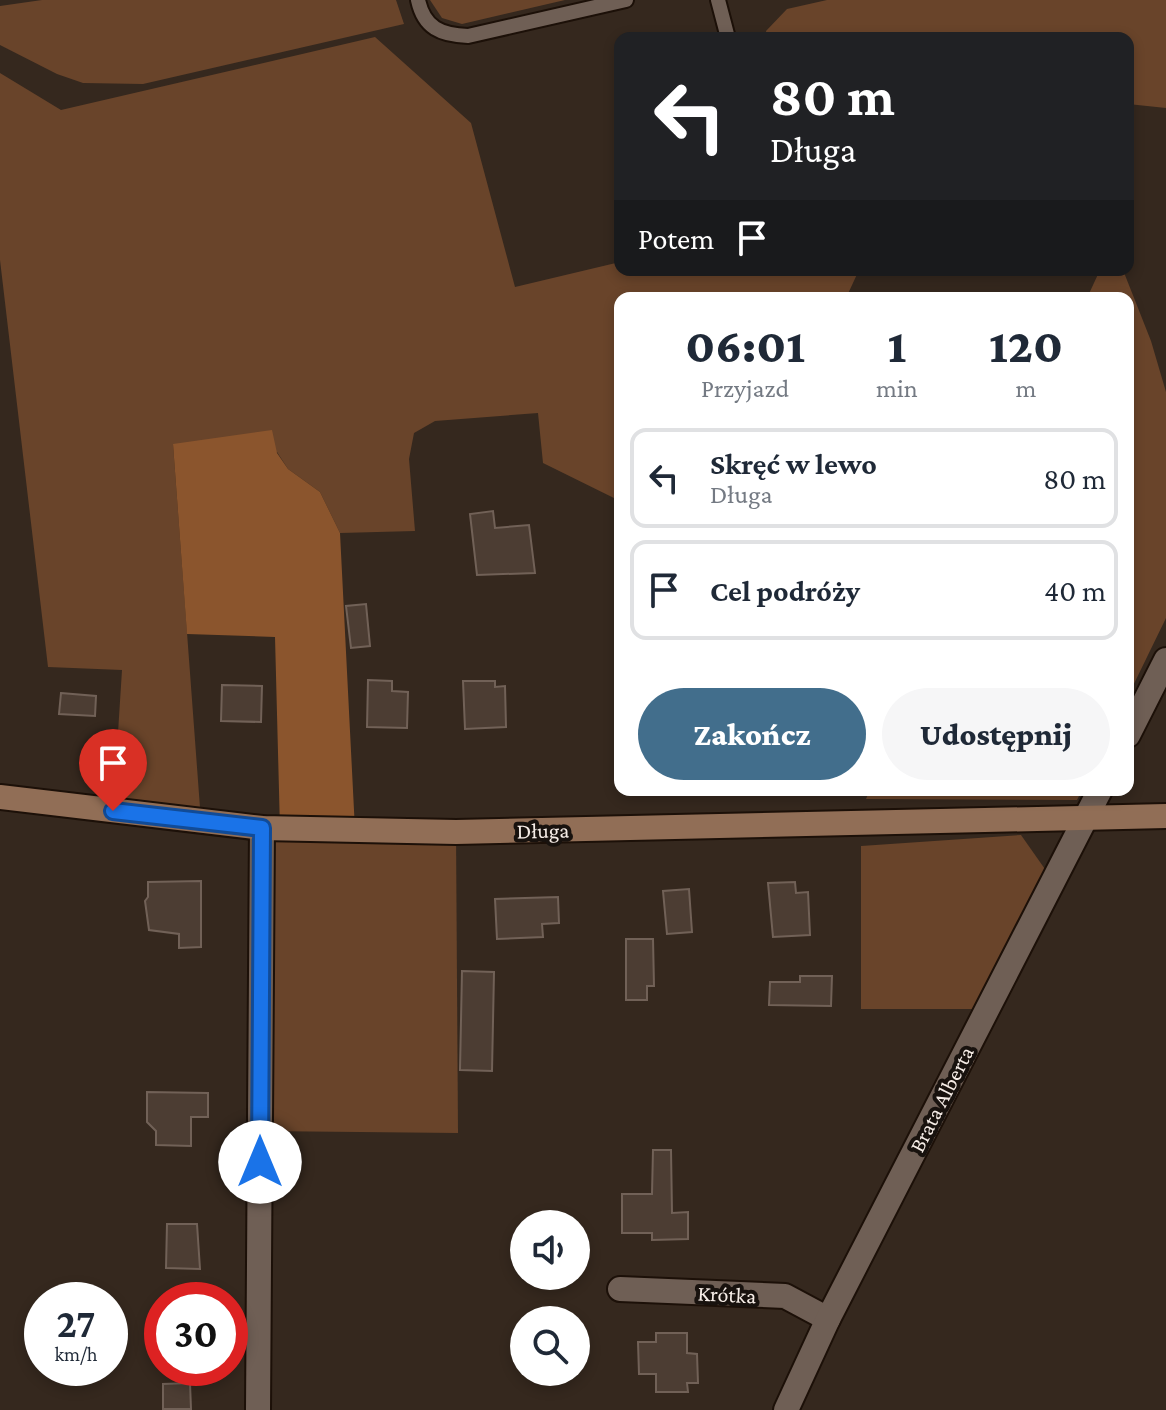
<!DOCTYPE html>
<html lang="pl">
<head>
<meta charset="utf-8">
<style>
  body { margin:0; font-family:"Crimson Pro",serif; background:#f6f6f7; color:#1f2937; height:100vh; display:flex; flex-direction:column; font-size:30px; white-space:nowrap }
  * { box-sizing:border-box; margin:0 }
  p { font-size:26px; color:#747a83 }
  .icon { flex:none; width:44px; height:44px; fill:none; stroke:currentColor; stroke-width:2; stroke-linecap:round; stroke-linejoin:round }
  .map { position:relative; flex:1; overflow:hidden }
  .panel { position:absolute; left:614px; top:292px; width:520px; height:504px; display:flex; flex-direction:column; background:#fff; border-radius:16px; box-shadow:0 4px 12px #0003 }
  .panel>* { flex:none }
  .top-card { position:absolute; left:614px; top:32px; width:520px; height:244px; border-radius:16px; box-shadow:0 4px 12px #0003; background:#202124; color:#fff; overflow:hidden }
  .tools { position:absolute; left:510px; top:1210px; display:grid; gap:16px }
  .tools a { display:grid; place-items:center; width:80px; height:80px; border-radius:50%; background:#fff; box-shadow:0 4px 12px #0003; font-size:40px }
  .speed { position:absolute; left:24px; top:1282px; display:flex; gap:16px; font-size:40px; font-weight:700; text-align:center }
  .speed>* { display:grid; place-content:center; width:104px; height:104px; border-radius:50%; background:#fff; box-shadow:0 4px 12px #0003; line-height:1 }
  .speed small { font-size:20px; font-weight:400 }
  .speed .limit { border:12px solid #d22; background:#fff; color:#111 }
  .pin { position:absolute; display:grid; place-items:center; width:68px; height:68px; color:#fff; margin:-82px -34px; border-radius:50% 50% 50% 0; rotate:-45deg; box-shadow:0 0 8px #0007 }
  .pin .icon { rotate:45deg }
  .me { position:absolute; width:88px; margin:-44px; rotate:0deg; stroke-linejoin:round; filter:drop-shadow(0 0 6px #0008) }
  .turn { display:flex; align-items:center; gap:28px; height:168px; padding:0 24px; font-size:36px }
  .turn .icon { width:104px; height:104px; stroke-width:2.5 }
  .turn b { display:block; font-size:56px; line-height:68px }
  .then { display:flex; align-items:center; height:76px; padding:0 24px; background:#0003; gap:16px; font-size:30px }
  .eta { display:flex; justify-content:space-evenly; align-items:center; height:136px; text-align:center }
  .eta b { font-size:48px; font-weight:800; line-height:56px }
  .button { display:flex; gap:16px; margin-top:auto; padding:16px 24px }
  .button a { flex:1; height:92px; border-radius:48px; background:#426e8c; color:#fff; font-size:32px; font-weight:800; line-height:92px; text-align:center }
  .button a+a { background:#f6f6f7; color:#1f2937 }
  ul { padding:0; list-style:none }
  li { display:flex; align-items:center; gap:24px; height:100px; margin:0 16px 12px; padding:0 8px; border:4px solid #e0e1e3; border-radius:16px }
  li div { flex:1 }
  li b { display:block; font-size:30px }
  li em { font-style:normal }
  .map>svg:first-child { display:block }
</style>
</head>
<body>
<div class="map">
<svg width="1166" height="1410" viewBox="0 0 1166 1410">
  <rect width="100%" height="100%" fill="#35281e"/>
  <!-- green -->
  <g fill="#69442a">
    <path d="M 42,0 L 396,0 L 404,24 L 143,84 L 83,83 L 57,74 L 0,45 L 0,6 Z"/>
    <path d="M 430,0 L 565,0 L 462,24 L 442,18 Z"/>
    <path d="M 827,0 L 1166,0 L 1166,108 L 1128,104 L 1128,38 L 767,38 L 766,31 L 787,9 Z"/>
    <path d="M 375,37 L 471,123 L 515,287 L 620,262 L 620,270 L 859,270 L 846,298 L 620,298 L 620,501 L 543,463 L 538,413 L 435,421 L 414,433 L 409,459 L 415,531 L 340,533 L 320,492 L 288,469 L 277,452 L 173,444 L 201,821 L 113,811 L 122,670 L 48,667 L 0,260 L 0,73 L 61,110 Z"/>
    <path d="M 1100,270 L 1123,270 L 1151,341 L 1166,392 L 1166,618 L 1128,696 L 1128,298 L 1087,298 Z"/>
    <path d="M 870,790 L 1082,790 L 1077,800 L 866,799 Z"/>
    <path d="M 262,828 L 456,832 L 458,1133 L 260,1131 Z"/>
    <path d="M 1021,835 L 1047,872 L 977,1009 L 861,1009 L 861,846 Z"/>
  </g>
  <!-- forest -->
  <path fill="#8b552d" d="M 272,430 L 277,453 L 288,469 L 320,492 L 340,533 L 355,830 L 280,829 L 275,637 L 187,634 L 173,444 Z"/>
  <!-- building -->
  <g fill="#4c3d33" stroke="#716157" stroke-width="2">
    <path d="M 493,511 L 495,528 L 529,525 L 535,573 L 477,575 L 470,514 Z"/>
    <path d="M 366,604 L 370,646 L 351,648 L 346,606 Z"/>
    <path d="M 368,680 L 392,681 L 392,691 L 408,692 L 407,728 L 367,727 Z"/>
    <path d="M 463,681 L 495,681 L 495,687 L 505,686 L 506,727 L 465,729 Z"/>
    <path d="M 222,685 L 262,686 L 261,722 L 221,721 Z"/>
    <path d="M 61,693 L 96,696 L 95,716 L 59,714 Z"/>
    <path d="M 201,881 L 201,947 L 179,948 L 179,934 L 149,930 L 145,901 L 148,897 L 148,882 Z"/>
    <path d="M 795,882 L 796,893 L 808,892 L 810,935 L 773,937 L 768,883 Z"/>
    <path d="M 689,889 L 692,932 L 667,934 L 663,891 Z"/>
    <path d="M 558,897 L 559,923 L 542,924 L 543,937 L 497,939 L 495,899 Z"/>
    <path d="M 626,939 L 653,939 L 654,986 L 647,986 L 647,1000 L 626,1000 Z"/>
    <path d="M 462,971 L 494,972 L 492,1071 L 460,1070 Z"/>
    <path d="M 800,976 L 832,976 L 831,1006 L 769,1005 L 770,982 L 800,982 Z"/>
    <path d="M 147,1092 L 208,1093 L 208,1117 L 191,1117 L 191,1146 L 156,1145 L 156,1131 L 147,1122 Z"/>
    <path d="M 653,1150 L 671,1150 L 672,1213 L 688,1212 L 688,1239 L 652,1240 L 652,1233 L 622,1233 L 622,1194 L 652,1194 Z"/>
    <path d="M 167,1224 L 197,1224 L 200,1269 L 166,1268 Z"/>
    <path d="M 656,1333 L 687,1333 L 687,1353 L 697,1354 L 698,1383 L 687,1383 L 688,1392 L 656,1392 L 656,1374 L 639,1374 L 638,1342 L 656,1342 Z"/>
    <path d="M 190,1383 L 191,1409 L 163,1409 L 163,1384 Z"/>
  </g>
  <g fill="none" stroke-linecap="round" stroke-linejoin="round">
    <defs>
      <g id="lane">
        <path d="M 418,0 C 424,28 441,35 468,36 L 626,0"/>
        <path d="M 718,0 L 728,38"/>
      </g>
      <g id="street">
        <path d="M 1128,735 L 1166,660"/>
        <path d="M 620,1289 L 785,1296 L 828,1319"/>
        <path d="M 258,1410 L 262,828"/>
        <path d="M 786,1410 L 828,1319 L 1100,790"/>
      </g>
      <path id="secondary" d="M 0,797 L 262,828 L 456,832 L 1166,816"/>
    </defs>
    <!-- lane casing -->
    <use href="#lane" stroke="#1c1008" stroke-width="18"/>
    <!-- street casing -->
    <use href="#street" stroke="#1c1008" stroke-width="28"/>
    <!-- secondary casing -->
    <use href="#secondary" stroke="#1c1008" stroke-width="28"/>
    <!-- lane -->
    <use href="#lane" stroke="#6f5f55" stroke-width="14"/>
    <!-- street -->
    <use href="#street" stroke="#6f5f55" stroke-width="24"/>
    <!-- secondary -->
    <use href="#secondary" stroke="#916e56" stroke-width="24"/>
  </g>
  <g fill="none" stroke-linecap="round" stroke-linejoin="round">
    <defs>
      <path id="route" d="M 113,811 L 262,828 L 260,1162"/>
    </defs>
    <!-- route casing -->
    <use href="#route" stroke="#114b97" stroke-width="20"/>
    <!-- route -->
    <use href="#route" stroke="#1a73e8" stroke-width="14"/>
  </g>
  <g text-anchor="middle" stroke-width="8" stroke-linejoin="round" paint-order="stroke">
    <!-- street labels -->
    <g font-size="22" fill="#f5ece6" stroke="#18120e">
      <text transform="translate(543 830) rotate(-1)" y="8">Długa</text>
      <text transform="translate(941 1099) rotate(-63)" y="8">Brata Alberta</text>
      <text transform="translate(727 1294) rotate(3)" y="8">Krótka</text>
    </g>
  </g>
</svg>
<div class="tools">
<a><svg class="icon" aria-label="sound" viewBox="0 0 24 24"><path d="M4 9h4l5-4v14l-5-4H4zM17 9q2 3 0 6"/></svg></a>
<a><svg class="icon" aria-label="search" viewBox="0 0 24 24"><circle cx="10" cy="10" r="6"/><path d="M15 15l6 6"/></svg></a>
</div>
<div class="speed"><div>27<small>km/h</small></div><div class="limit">30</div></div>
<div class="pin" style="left:113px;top:811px;background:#d93025"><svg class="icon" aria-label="arrive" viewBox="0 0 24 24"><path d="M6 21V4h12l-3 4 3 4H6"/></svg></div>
<svg class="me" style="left:260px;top:1162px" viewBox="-20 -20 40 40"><circle r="19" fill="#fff"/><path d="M0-13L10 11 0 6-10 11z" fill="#1a73e8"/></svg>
<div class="top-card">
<div class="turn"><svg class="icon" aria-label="left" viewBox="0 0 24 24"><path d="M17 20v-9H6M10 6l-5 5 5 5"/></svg><div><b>80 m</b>Długa</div></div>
<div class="then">Potem<svg class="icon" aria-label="arrive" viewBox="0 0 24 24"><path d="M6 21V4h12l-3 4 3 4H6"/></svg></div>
</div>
<section class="panel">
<div class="eta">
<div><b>06:01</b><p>Przyjazd</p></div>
<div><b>1</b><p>min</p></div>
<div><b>120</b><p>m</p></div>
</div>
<ul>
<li><svg class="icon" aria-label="left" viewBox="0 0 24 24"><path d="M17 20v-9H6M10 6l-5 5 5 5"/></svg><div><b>Skręć w lewo</b><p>Długa</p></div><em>80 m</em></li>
<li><svg class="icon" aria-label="arrive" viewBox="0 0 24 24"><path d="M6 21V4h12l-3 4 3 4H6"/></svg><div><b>Cel podróży</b></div><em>40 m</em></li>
</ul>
<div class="button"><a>Zakończ</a><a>Udostępnij</a></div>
</section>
</div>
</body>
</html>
